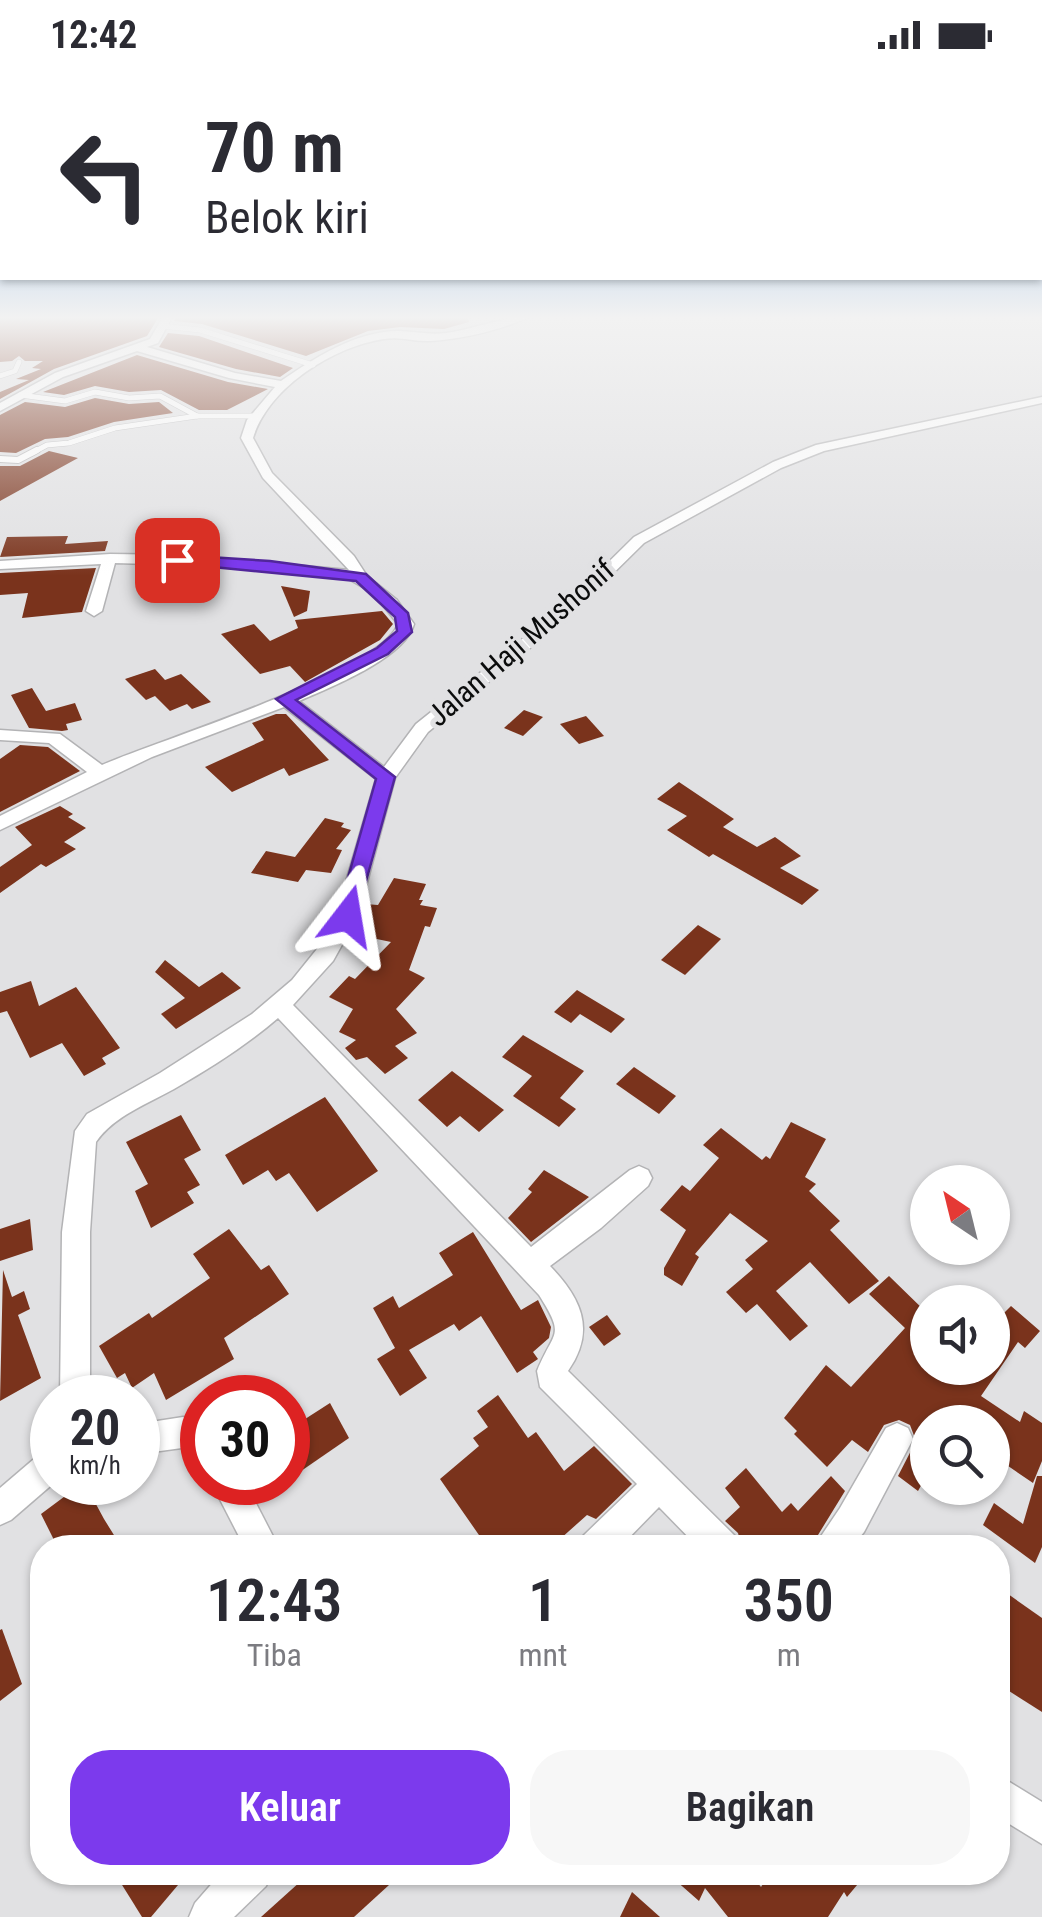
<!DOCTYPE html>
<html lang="id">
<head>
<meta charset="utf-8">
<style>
  body { margin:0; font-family:"Roboto Condensed",sans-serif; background:#f7f7f7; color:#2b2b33; height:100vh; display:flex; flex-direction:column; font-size:38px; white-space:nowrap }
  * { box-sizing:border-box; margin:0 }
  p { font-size:32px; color:#7c7c81 }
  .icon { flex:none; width:55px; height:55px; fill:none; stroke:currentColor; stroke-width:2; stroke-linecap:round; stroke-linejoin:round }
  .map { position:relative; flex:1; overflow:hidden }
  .drawer { position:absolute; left:30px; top:1465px; width:980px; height:350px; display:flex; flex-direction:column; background:#fff; border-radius:40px; box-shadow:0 2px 8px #0004 }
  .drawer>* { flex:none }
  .banner { position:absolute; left:0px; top:0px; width:1042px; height:210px; box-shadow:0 2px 8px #0004; background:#fff; color:#2b2b33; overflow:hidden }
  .needle { width:65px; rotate:325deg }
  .fabs { position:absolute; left:910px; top:1095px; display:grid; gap:20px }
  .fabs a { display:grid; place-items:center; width:100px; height:100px; border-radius:50%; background:#fff; box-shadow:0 2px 8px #0004; font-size:50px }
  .speed { position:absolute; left:30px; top:1305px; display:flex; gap:20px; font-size:50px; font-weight:700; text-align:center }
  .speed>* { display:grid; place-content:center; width:130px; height:130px; border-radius:50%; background:#fff; box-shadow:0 2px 8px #0004; line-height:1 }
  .speed small { font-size:25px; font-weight:400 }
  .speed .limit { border:15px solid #d22; background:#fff; color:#111 }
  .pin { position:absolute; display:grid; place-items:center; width:85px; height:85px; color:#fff; margin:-42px; border-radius:20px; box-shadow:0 5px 15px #0006 }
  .me { position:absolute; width:110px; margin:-55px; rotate:14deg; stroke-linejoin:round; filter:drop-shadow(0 0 8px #0008) }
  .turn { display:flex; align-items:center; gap:35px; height:210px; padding:0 40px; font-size:45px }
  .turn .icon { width:130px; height:130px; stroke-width:2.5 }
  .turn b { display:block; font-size:70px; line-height:85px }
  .eta { display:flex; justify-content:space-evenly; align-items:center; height:170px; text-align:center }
  .eta b { font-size:60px; font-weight:600; line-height:70px }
  .button { display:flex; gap:20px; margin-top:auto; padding:20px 40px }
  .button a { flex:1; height:115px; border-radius:40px; background:#7c3aed; color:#fff; font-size:40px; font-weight:600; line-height:115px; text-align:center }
  .button a+a { background:#f7f7f7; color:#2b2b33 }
  .status { display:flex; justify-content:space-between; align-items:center; height:70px; padding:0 50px; background:#fff; direction:ltr }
  .status svg { height:28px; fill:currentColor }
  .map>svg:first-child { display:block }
</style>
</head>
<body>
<div class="status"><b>12:42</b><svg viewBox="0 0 49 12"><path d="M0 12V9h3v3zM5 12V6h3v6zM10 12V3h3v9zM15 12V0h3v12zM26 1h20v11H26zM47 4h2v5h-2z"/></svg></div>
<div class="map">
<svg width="1042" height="1847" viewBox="0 0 1042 1847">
  <rect width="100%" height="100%" fill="#e1e1e3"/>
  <!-- building -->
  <g fill="#7a331c">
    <path d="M 0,248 L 158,248 L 147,266 L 54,299 L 0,329 L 0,322 L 29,310 L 16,309 L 41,299 L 32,298 L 43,291 L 25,291 L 19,286 L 12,291 L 0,292 Z"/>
    <path d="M 176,248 L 468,248 L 469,252 L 444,259 L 400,257 L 368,261 L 306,286 L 202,254 L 174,251 Z"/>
    <path d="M 168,263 L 199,266 L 293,298 L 280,307 L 236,299 L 159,277 Z"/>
    <path d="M 137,285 L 228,312 L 268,319 L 227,340 L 199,340 L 161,320 L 129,322 L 95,316 L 64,325 L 43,322 Z"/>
    <path d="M 95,328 L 129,334 L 159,332 L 173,343 L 114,352 L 68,367 L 45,369 L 16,383 L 0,382 L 0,345 L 25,332 L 65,337 Z"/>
    <path d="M 49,381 L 78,388 L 0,431 L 0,396 L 20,396 Z"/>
    <path d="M 68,466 L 65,474 L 108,471 L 105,481 L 0,487 L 7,467 Z"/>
    <path d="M 96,498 L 82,542 L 22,548 L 28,523 L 0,525 L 0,503 Z"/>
    <path d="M 281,516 L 310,521 L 307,541 L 294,547 Z"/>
    <path d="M 382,541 L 393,554 L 380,570 L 305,612 L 290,596 L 260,604 L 221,564 L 254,554 L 270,571 L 298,558 L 295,550 Z"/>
    <path d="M 155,599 L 165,610 L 181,604 L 211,632 L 192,639 L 187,634 L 170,641 L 155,626 L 146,630 L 125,609 Z"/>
    <path d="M 32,618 L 46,641 L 75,633 L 82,650 L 66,654 L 68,660 L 62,661 L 29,658 L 11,625 Z"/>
    <path d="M 524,640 L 543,647 L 523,666 L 504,658 Z"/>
    <path d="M 276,644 L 286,644 L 329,690 L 289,706 L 284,698 L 232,722 L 205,697 L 264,670 L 252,653 Z"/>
    <path d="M 586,646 L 604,666 L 579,674 L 560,654 Z"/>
    <path d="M 20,675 L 48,677 L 80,701 L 0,742 L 0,689 Z"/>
    <path d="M 679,712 L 734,749 L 723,757 L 757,777 L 775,767 L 801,786 L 780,798 L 819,820 L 802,835 L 713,784 L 709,787 L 667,760 L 687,746 L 657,729 Z"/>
    <path d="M 60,736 L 73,744 L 68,747 L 86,758 L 64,772 L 76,779 L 46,797 L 41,794 L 0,823 L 0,797 L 32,775 L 15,757 Z"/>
    <path d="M 325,748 L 344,753 L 341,757 L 351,760 L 336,779 L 342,780 L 331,803 L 306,800 L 298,812 L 251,803 L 266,781 L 295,787 Z"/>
    <path d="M 394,808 L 426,814 L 419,830 L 423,830 L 420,835 L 437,838 L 430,857 L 425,856 L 409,900 L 425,908 L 396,939 L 417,963 L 395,976 L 408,988 L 385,1004 L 367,987 L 356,990 L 345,978 L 356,970 L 339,962 L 353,939 L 329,927 L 349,906 L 355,909 L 391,872 L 353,864 L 365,834 L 378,835 Z"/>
    <path d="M 698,855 L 721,869 L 685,905 L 661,890 Z"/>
    <path d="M 165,890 L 199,917 L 222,902 L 241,918 L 176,959 L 161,944 L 185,928 L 155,902 Z"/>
    <path d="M 31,911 L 39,936 L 76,917 L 120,978 L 102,988 L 106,994 L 84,1006 L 62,973 L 30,988 L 7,941 L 0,943 L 0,922 Z"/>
    <path d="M 577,920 L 625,949 L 611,963 L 580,944 L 571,953 L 554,942 Z"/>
    <path d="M 523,965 L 584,1001 L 560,1028 L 576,1039 L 559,1057 L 513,1026 L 532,1006 L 502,987 Z"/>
    <path d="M 634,997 L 676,1026 L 659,1044 L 616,1014 Z"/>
    <path d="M 452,1001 L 504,1040 L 479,1062 L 460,1046 L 447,1057 L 418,1030 Z"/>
    <path d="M 325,1027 L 378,1101 L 317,1142 L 289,1103 L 276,1111 L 268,1100 L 243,1115 L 225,1085 Z"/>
    <path d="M 181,1045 L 201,1080 L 184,1089 L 200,1115 L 187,1122 L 194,1133 L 151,1158 L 135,1121 L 148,1114 L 126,1072 Z"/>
    <path d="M 791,1052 L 826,1069 L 805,1107 L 816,1114 L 809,1121 L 840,1151 L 830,1160 L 879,1211 L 849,1234 L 810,1192 L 776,1221 L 808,1256 L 790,1271 L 757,1234 L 746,1243 L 726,1222 L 753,1199 L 745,1190 L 768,1171 L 730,1143 L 695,1184 L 699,1187 L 682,1216 L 664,1205 L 664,1198 L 686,1160 L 660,1140 L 682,1115 L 690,1121 L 719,1088 L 703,1075 L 721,1058 L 762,1090 L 766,1086 L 770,1089 Z"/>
    <path d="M 544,1100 L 589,1127 L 531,1172 L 508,1148 L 532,1122 L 528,1119 Z"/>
    <path d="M 30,1149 L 33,1180 L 0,1191 L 0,1159 Z"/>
    <path d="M 229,1159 L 261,1200 L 269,1195 L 289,1224 L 224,1268 L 234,1289 L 166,1330 L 154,1303 L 132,1318 L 125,1303 L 117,1308 L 99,1276 L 149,1243 L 152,1248 L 210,1208 L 193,1184 Z"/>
    <path d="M 473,1162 L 521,1240 L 538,1230 L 551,1257 L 549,1268 L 533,1282 L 538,1289 L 517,1303 L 481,1246 L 459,1261 L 454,1254 L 409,1280 L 427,1308 L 400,1326 L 377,1289 L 395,1278 L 373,1238 L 393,1226 L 399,1238 L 453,1205 L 439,1183 Z"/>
    <path d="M 3,1200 L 12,1227 L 24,1221 L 30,1239 L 18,1245 L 41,1308 L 0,1331 Z"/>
    <path d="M 889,1206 L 928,1244 L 928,1298 L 992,1298 L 992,1255 L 1011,1236 L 1040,1261 L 1025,1278 L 1018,1272 L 981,1326 L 1020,1352 L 1024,1341 L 1042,1353 L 1042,1391 L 1033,1413 L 992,1385 L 992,1352 L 928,1352 L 928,1403 L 918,1421 L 898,1406 L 916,1371 L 910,1355 L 899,1350 L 884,1355 L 868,1382 L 852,1370 L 827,1397 L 794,1364 L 797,1361 L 784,1348 L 826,1295 L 851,1317 L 905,1258 L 869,1224 Z"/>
    <path d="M 607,1245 L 621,1264 L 604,1276 L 589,1257 Z"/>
    <path d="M 498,1325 L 528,1368 L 536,1362 L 564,1401 L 594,1376 L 632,1414 L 596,1449 L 587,1445 L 550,1478 L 488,1478 L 440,1409 L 479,1376 L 473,1368 L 488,1357 L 477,1341 Z"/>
    <path d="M 330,1333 L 349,1368 L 288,1410 L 288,1360 Z"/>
    <path d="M 746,1398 L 782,1442 L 791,1433 L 798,1441 L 831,1406 L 845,1421 L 810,1478 L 742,1478 L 738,1463 L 725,1451 L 740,1437 L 725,1418 Z"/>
    <path d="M 1037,1406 L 1042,1406 L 1042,1477 L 1035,1493 L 983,1455 L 994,1433 L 1023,1454 Z"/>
    <path d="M 84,1412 L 104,1449 L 122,1478 L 58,1478 L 41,1444 Z"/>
    <path d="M 998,1517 L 1042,1548 L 1042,1642 L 998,1614 Z"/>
    <path d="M 2,1559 L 22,1614 L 0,1631 L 0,1560 Z"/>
    <path d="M 114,1802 L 189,1802 L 151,1847 L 142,1847 Z"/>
    <path d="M 311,1802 L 383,1802 L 389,1815 L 354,1847 L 261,1847 Z"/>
    <path d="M 666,1802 L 749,1802 L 761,1817 L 771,1802 L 868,1802 L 847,1827 L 844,1822 L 828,1847 L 728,1847 L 705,1818 L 699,1831 Z"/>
    <path d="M 632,1822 L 660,1847 L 620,1847 Z"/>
  </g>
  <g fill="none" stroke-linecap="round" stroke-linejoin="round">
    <defs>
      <g id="lane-far1">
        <path d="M 161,256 L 200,260 L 313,295"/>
        <path d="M 0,306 L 15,301 L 19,292"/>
        <path d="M 20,325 L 65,331 L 95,322 L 129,328 L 160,326 L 197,346"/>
        <path d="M 32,383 L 47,375 L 69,373 L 115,358 L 197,346 L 254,346"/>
      </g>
      <path id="lane" d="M 0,389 L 18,390 L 37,380"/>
      <g id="street">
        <path d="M 163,247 L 172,247 L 158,273 L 147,277 L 235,303 L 281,311 C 314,288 358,260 400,261 C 417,262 430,265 446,263 C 474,259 501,247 529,247 C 501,260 462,269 431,271 C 415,272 401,266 384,269 C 333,277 269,317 253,368 L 272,403 L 354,486 L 367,506 L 397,530 L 414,554 C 405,588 329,618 299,631 L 384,697 L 416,654 L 565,535 L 634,467 L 773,392 L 816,375 L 1042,327 L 1042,333 L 824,381 L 781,398 L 644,473 L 575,541 L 428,662 L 395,708 L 358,846 L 333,891 L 293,935 L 531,1177 L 630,1100 L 639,1096 L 648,1100 L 652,1108 L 648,1116 L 601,1158 L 550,1196 C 582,1229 596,1261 568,1301 L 735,1466 L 739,1478 L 699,1478 L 659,1437 L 619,1478 L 579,1478 L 583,1466 L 637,1414 L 540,1317 L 537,1301 C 554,1259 566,1268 539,1225 L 278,948 C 247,975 209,999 174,1019 C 147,1034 114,1046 96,1072 L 90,1162 L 90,1328 L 60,1328 L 62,1162 L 75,1061 L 87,1044 L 160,1003 L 252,944 L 292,910 L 317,879 L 336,846 L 376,709 L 284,637 L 152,687 L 0,760 L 0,746 L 87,702 L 49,673 L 0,670 L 0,660 L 60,664 L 102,695 C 157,670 380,603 398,554 L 373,523 L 347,508 L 217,496 L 115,493 L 102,541 L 94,546 L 86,541 L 101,494 L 0,499 L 0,491 L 110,484 L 181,485 L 349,500 L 263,408 L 241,368 L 247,350 L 275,317 L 229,308 L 137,281 L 63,307 L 0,341 L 0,333 L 55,303 L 150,269 Z"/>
        <path d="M 183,1347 L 202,1355 L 202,1386 L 182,1378 L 138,1384 L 138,1354 Z"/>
        <path d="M 897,1353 L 908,1358 L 913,1369 L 864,1462 L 851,1478 L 813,1478 L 840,1438 L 886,1358 Z"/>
        <path d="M 52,1378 L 55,1412 L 11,1450 L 0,1455 L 0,1418 L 41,1383 Z"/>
        <path d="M 211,1412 L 245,1412 L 279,1478 L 245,1478 Z"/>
        <path d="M 998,1705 L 1042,1732 L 1042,1774 L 998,1747 Z"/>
        <path d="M 222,1802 L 272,1802 L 266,1816 L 234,1847 L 189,1847 L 195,1833 Z"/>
      </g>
    </defs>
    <!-- lane-far1 casing -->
    <use href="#lane-far1" stroke="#b3b3b5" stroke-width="6"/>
    <!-- lane casing -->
    <use href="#lane" stroke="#b3b3b5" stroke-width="8"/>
    <!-- street casing -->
    <use href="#street" stroke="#b3b3b5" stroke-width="3"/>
    <!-- lane-far1 -->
    <use href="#lane-far1" stroke="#fff" stroke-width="5"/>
    <!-- lane -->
    <use href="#lane" stroke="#fff" stroke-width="6"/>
    <!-- street -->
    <use href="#street" fill="#fff" fill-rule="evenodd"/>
  </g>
  <!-- sky -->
  <linearGradient id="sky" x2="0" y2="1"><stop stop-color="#76aee5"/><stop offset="0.49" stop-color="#f2f2f2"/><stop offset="1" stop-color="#f2f2f2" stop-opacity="0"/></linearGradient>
  <rect width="1042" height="506" fill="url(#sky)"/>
  <!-- route -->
  <path fill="#7c3aed" stroke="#51269a" stroke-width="2.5" d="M 177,485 L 270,491 L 366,504 L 408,543 L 412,562 L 388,584 L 296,630 L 395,707 L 355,851 L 348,854 L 337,846 L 376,709 L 276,629 L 377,578 L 397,561 L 395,547 L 356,511 L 172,493 L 170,490 Z"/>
  <g text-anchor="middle" stroke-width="10" stroke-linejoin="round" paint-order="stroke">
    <!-- street labels -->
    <g font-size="30" fill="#0b0c0c" stroke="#e1e1e3">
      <text transform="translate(521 573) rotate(-41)" y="10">Jalan Haji Mushonif</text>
    </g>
  </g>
</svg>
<div class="fabs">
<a><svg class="needle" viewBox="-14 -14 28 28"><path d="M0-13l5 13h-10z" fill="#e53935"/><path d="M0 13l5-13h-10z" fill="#7c7c81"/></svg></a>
<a><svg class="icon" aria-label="sound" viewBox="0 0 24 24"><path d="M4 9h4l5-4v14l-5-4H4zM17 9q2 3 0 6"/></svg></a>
<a><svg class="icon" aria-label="search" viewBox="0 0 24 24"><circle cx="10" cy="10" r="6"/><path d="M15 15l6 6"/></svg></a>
</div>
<div class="speed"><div>20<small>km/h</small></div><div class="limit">30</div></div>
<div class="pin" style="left:177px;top:490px;background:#d93025"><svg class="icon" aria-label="arrive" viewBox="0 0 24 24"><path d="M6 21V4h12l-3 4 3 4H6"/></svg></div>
<svg class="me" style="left:348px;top:846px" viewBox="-20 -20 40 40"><path d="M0-17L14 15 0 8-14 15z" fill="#7c3aed" stroke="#fff" stroke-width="4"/></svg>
<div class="banner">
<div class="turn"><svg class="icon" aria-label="left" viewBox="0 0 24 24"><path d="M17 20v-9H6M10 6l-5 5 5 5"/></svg><div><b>70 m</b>Belok kiri</div></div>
</div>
<section class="drawer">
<div class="eta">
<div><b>12:43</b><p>Tiba</p></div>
<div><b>1</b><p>mnt</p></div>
<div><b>350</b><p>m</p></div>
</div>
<div class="button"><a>Keluar</a><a>Bagikan</a></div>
</section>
</div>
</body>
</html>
